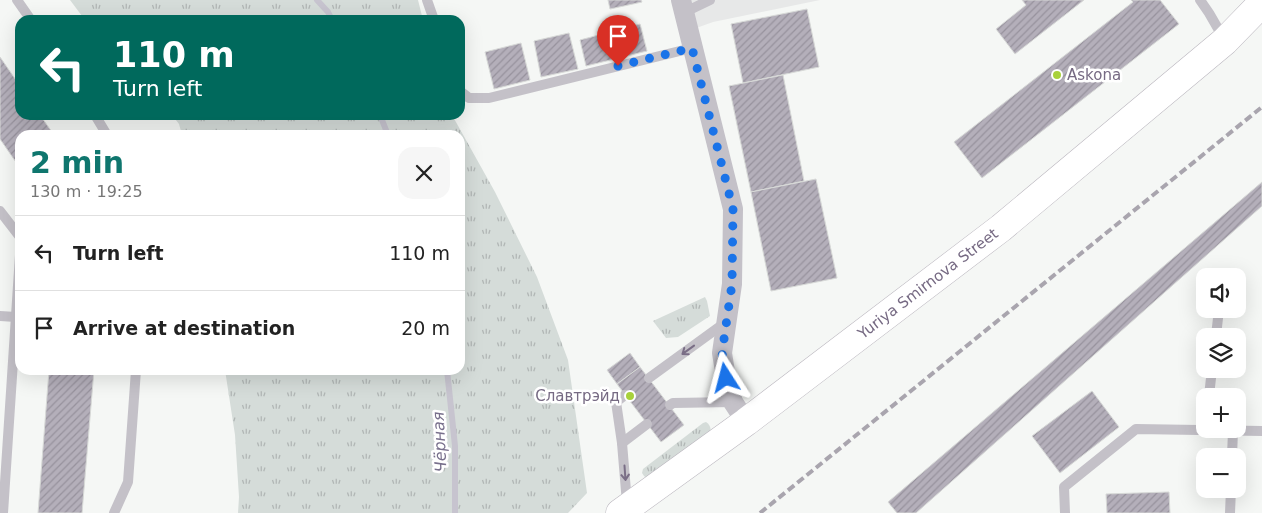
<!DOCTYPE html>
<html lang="en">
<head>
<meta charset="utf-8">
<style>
  body { margin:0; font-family:"DejaVu Sans",sans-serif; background:#f6f6f6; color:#222; height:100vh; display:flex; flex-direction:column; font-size:19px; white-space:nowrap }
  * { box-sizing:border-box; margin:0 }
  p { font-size:16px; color:#767676 }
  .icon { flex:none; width:28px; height:28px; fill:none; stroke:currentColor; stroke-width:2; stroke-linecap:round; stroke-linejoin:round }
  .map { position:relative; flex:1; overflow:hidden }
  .panel { position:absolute; left:15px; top:130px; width:450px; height:245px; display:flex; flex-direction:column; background:#fff; border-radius:15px; box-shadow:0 5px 20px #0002 }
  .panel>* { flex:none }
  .hud { position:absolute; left:15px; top:15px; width:450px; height:105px; border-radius:15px; box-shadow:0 5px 20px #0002; background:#00695c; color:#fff; overflow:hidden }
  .controls { position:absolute; left:1196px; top:268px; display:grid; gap:10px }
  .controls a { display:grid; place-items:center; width:50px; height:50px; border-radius:10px; background:#fff; box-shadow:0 5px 20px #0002; font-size:25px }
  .pin { position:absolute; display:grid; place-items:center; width:42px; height:42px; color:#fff; margin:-51px -21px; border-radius:50% 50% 50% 0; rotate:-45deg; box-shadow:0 0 5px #0007 }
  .pin .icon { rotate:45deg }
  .me { position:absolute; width:55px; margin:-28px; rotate:351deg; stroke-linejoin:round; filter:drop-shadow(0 0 4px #0008) }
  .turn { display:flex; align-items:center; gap:18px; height:105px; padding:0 15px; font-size:22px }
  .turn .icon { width:65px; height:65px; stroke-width:2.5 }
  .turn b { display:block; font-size:35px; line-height:42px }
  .round { display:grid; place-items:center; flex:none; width:52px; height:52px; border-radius:15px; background:#f6f6f6 }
  .head { display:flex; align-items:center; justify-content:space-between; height:85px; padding:0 15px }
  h1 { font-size:30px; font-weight:600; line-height:38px; color:#0f766e }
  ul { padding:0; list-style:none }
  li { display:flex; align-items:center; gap:15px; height:75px; padding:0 15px; border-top:1px solid #e0e0e0 }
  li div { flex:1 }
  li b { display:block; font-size:19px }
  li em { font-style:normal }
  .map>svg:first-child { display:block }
</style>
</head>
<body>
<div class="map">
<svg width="1262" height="513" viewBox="0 0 1262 513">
  <defs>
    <pattern id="grass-tufts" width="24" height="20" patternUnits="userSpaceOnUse" patternTransform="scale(1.25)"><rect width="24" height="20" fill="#d5dcd9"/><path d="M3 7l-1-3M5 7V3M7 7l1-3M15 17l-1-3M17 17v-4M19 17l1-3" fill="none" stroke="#b1b6b5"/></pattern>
    <pattern id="building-hatch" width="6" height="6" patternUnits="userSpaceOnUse" patternTransform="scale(1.25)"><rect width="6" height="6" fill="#b4afba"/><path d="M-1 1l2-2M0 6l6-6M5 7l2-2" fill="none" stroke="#97929d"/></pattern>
  </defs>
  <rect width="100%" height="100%" fill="#f5f7f5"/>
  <!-- built -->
  <path fill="#e7e8e8" d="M 680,0 L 820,0 L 713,22 L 688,31 Z"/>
  <!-- grass -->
  <g fill="url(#grass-tufts)">
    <path d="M 70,0 L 418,0 L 423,20 L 85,20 Z"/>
    <path d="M 172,115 L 452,115 L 495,192 L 537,277 L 568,360 L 587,493 L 568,513 L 238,513 L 239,497 L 235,435 L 225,370 L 460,370 L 460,135 L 182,135 L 179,124 Z"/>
    <path d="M 705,297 L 707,301 L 710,316 L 678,337 L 666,338 L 653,321 Z"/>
    <path d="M 706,422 C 712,426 711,431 709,437 L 649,480 L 644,476 L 642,473 L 643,469 L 703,423 Z"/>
  </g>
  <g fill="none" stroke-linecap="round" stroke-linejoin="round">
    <!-- stream -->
    <g stroke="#c7c4cf" stroke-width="6">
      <path d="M 317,0 L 328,12 L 332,20"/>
      <path d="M 380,115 L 388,135"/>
      <path d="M 447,370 L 455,446 L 455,513"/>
    </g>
  </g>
  <!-- building -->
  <g fill="url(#building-hatch)" stroke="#d7d9d7">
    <path d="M 608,0 L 641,0 L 642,2 L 610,9 Z"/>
    <path d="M 1022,0 L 1084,0 L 1015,54 L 996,29 L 1026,5 Z"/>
    <path d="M 1131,0 L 1160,0 L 1179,24 L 982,178 L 954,142 L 1133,2 Z"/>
    <path d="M 807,9 L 819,67 L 743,83 L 731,24 Z"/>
    <path d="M 640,24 L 647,51 L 586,66 L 580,40 Z"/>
    <path d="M 569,33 L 578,69 L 541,77 L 534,41 Z"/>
    <path d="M 521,43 L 530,80 L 494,89 L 485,52 Z"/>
    <path d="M 0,57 L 20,86 L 20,115 L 40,115 L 54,135 L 20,135 L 20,168 L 0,139 Z"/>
    <path d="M 783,75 L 804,181 L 751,192 L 729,86 Z"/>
    <path d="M 816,179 L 837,278 L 771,291 L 751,192 Z"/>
    <path d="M 1262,182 L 1262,206 L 916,513 L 897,513 L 888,502 Z"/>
    <path d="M 630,353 L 640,367 L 617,384 L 607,370 Z"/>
    <path d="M 640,367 L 684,425 L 661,442 L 617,384 Z"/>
    <path d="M 49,370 L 94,370 L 82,513 L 38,513 Z"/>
    <path d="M 1092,391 L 1119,427 L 1060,473 L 1032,436 Z"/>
    <path d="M 1169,492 L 1170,513 L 1107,513 L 1106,494 Z"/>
  </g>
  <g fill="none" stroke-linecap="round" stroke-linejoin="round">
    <defs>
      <g id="secondary">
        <path id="s1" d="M 620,513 L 746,422 L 1001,228 L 1225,41 L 1262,3"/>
      </g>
    </defs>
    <!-- secondary casing -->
    <use href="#secondary" stroke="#bab6be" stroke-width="29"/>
    <!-- lane -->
    <g stroke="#c4c1c8" stroke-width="10">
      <path d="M 17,0 L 31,20"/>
      <path d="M 427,0 L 434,20"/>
      <path d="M 1200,0 L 1209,13 L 1224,39"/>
      <path d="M 683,13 L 710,0"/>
      <path d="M 460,91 L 469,98 L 489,98 L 692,48"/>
      <path d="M 95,115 L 107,135"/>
      <path d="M 0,211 L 20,237"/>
      <path d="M 0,316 L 16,317"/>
      <path d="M 1216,336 L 1219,309"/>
      <path d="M 649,378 L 726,322"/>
      <path d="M 625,395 L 616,402 L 622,443 L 627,503"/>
      <path d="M 1209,396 L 1212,369"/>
      <path d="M 670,405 L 673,403 L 733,402"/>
      <path d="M 622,443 L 647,424"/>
      <path d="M 1232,456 L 1233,431"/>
      <path d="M 3,513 L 20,255"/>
      <path d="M 114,513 L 128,482 L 136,370"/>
      <path d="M 1065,513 L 1064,487 L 1136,429 L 1262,431"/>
      <path d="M 1230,513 L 1231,489"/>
    </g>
    <!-- street -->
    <path stroke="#c4c1c8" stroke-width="20" d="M 681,0 L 733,209 L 732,284 L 722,353 L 726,378 L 733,402 L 746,422"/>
    <!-- secondary -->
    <use href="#secondary" stroke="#fff" stroke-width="28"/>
    <!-- rail -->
    <path stroke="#a9a5ae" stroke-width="4" stroke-dasharray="8 4" stroke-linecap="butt" d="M 760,513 L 1262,107"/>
  </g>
  <!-- one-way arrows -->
  <defs><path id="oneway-shaft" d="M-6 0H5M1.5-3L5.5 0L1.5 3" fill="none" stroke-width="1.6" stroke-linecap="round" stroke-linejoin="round" transform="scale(1.25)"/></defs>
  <g stroke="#7a6e86">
    <use href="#oneway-shaft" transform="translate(688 350) rotate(144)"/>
    <use href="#oneway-shaft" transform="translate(625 473) rotate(86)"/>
  </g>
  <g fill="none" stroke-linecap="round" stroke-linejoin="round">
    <!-- route -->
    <path stroke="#1a73e8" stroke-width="9" stroke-dasharray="0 16.2" d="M 618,66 L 692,48 L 733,209 L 732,284 L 722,353 L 726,378"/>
  </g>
  <!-- markers -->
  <g fill="#a8d13b" stroke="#fff" stroke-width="2">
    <circle cx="1057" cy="75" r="5"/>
    <circle cx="630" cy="396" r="5"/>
  </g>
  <g text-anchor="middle" stroke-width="5" stroke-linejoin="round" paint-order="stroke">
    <!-- poi labels -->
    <g font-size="15" fill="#766a83" stroke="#fff" text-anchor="start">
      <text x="1067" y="80">Askona</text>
      <text x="620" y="401" text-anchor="end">Славтрэйд</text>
    </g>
    <!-- street labels -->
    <g font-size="15" fill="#766a83" stroke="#fff">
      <text dy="5" stroke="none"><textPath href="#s1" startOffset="384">Yuriya Smirnova Street</textPath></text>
    </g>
    <!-- water labels -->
    <g font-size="16" font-style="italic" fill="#78708c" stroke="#fff">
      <text transform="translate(439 442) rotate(-93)" y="6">Чёрная</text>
    </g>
  </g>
</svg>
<div class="controls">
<a><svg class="icon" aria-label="sound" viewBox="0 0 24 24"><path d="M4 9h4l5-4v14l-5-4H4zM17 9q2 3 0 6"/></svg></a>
<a><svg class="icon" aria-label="layers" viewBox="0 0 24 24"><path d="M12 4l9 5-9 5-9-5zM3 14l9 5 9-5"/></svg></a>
<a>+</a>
<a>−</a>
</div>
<div class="pin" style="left:618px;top:66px;background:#d93025"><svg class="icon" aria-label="arrive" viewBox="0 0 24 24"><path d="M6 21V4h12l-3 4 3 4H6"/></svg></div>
<svg class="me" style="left:726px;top:378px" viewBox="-20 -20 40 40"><path d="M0-17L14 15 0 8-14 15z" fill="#1a73e8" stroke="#fff" stroke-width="4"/></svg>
<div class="hud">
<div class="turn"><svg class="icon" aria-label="left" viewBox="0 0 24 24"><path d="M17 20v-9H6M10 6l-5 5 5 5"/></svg><div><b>110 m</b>Turn left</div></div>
</div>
<section class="panel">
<div class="head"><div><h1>2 min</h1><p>130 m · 19:25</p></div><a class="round"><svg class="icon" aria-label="close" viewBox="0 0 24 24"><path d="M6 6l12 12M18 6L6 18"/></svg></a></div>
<ul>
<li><svg class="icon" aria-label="left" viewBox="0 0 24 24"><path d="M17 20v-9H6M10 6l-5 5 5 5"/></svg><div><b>Turn left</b></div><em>110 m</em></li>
<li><svg class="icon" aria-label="arrive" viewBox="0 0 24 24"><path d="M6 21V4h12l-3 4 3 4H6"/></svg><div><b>Arrive at destination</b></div><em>20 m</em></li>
</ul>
</section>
</div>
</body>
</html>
